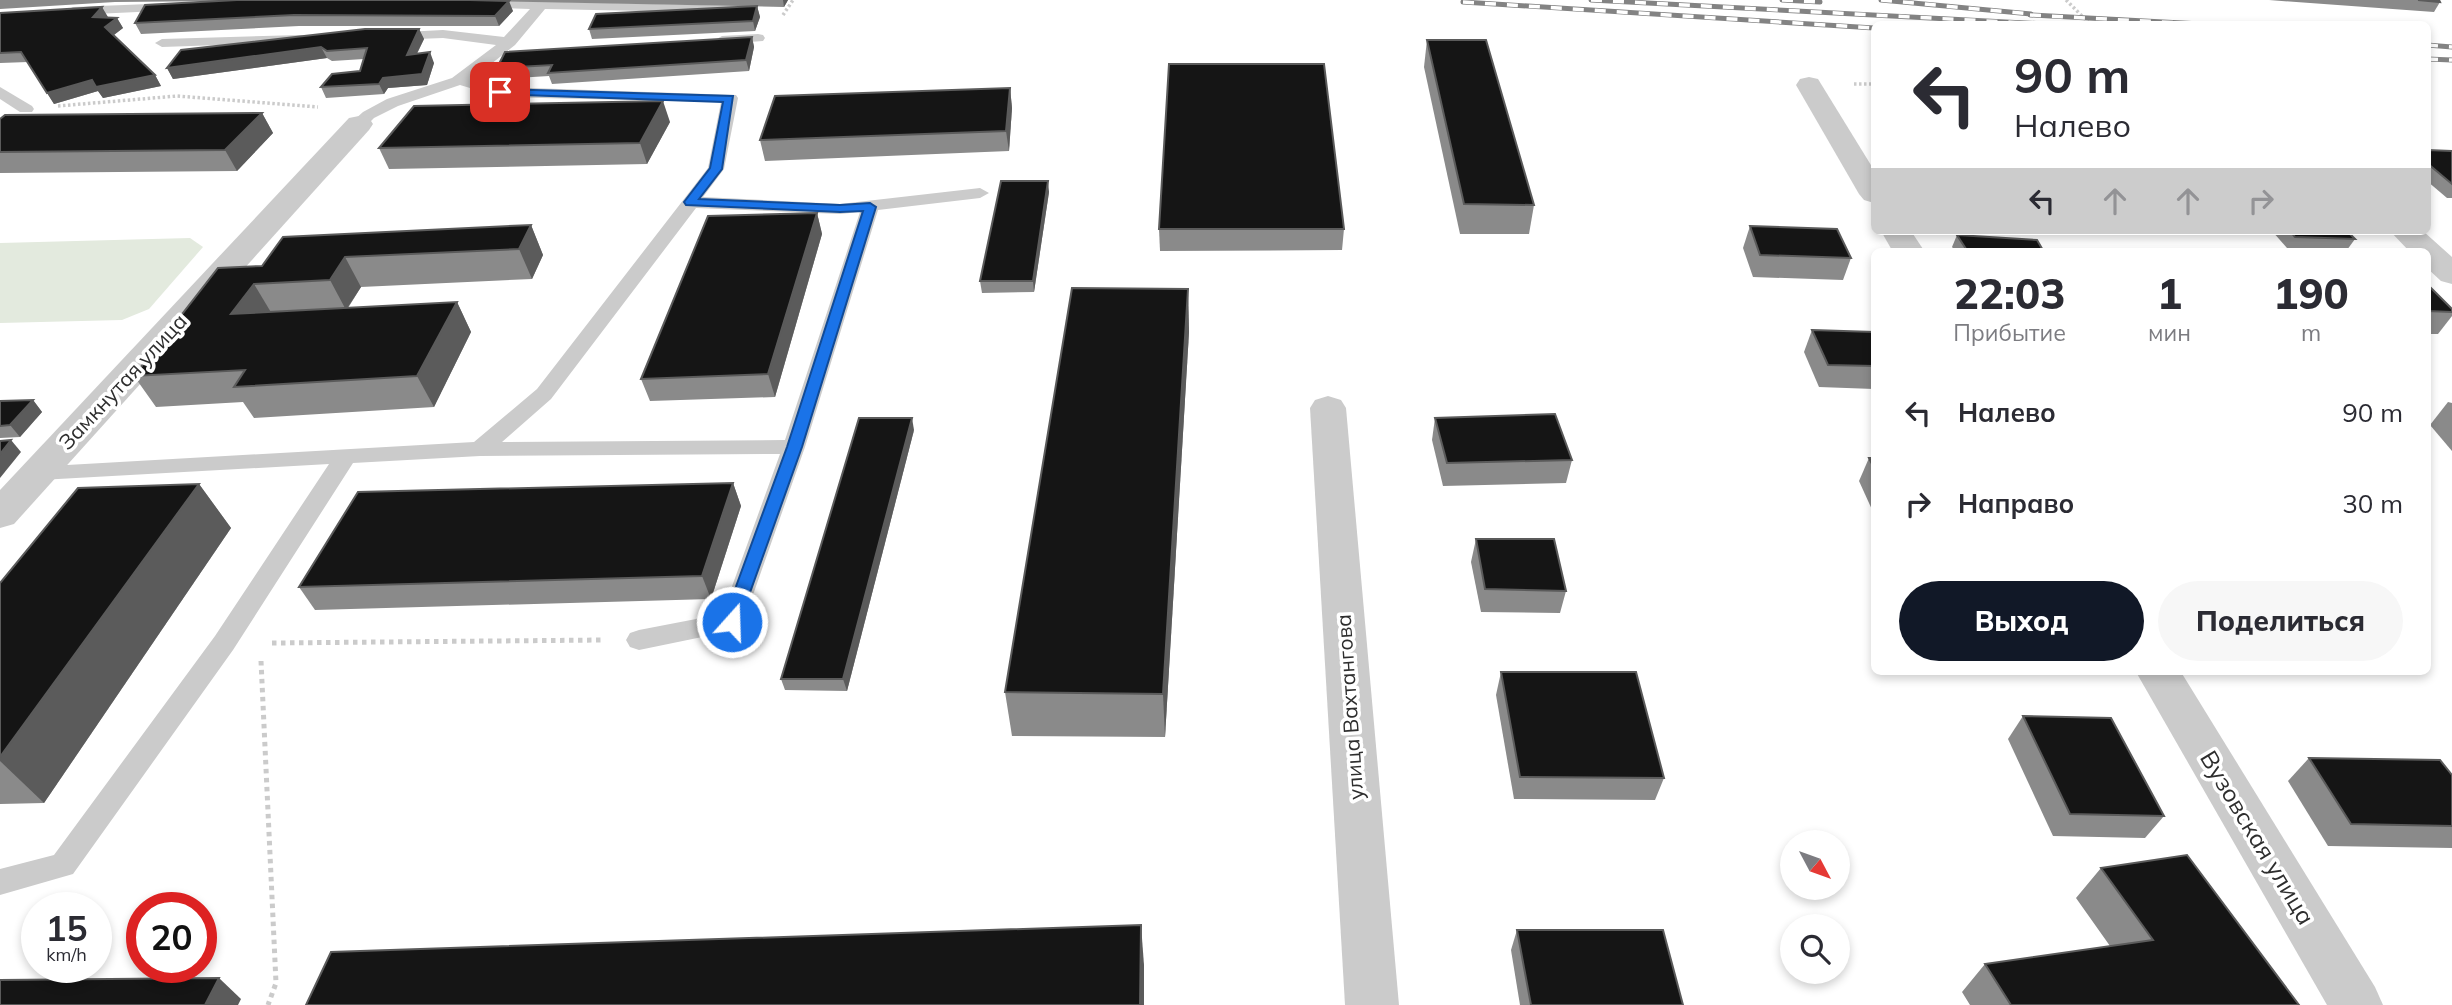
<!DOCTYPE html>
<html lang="ru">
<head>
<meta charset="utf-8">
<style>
  body { margin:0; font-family:Mulish,sans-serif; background:#f7f7f7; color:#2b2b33; height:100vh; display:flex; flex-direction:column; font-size:26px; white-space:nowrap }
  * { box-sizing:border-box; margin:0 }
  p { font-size:23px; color:#7c7c81 }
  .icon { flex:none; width:38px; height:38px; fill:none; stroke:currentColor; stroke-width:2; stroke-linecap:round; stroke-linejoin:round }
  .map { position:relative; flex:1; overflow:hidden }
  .side { position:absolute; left:1871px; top:248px; width:560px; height:427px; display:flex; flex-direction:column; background:#fff; border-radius:10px; box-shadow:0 4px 10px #0003 }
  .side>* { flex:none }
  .banner { position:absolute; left:1871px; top:21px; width:560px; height:214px; border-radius:10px; box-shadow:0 4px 10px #0003; background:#fff; color:#2b2b33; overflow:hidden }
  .needle { width:46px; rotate:131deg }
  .controls { position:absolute; left:1780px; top:830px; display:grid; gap:14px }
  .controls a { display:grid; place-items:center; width:70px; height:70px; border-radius:50%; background:#fff; box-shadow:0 4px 10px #0003; font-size:35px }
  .speed { position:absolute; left:21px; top:892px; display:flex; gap:14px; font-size:35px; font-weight:700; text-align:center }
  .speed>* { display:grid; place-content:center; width:91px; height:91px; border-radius:50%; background:#fff; box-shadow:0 4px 10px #0003; line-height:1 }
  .speed small { font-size:18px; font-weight:400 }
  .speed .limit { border:10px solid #d22; background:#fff; color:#111 }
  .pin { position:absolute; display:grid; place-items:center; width:60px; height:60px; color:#fff; margin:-30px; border-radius:14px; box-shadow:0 4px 10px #0006 }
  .me { position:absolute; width:77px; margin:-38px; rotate:20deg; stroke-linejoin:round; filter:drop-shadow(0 0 5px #0008) }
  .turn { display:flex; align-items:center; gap:24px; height:147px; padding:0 28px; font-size:32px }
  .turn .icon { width:91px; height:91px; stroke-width:2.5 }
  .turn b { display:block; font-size:49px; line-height:60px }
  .lanes { display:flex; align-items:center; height:66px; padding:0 28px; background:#0003; justify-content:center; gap:35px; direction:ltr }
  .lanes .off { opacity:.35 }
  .eta { display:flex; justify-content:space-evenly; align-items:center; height:119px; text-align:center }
  .eta b { font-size:42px; font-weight:800; line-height:49px }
  .action { display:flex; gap:14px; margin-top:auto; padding:14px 28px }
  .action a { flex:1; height:80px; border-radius:42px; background:#111827; color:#fff; font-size:28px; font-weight:800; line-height:80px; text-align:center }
  .action a+a { background:#f7f7f7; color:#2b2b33 }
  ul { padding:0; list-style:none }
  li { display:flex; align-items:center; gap:21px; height:91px; padding:0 28px }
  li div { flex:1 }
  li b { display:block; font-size:26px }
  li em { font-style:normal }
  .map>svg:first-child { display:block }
</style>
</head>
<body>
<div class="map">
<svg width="2452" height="1005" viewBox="0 0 2452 1005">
  <rect width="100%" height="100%" fill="#fff"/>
  <!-- green -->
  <path fill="#e3eade" d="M 190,238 L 203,247 L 149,309 L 122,320 L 0,323 L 0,243 Z"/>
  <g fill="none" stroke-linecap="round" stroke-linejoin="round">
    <!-- path-far1 -->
    <g stroke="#cbcbcb" stroke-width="3.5" stroke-dasharray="2.5 2.5" stroke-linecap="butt">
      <path d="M 2066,0 L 2090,24"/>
      <path d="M 783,15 L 793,0"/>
      <path d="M 1854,84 L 1874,84"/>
      <path d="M 58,106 L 177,96 L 318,107"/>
    </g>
    <!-- path -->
    <g stroke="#cbcbcb" stroke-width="5" stroke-dasharray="4.5 4.5" stroke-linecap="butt">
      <path d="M 272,643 L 603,640"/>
      <path d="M 261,661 L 276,983 L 268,1005"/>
    </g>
    <!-- lane -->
    <g fill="#cbcbcb" fill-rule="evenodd">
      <path d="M 474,0 L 745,6 L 745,12 L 740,13 L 545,9 L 515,45 L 472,79 L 501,87 L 736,95 L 738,98 L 724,169 L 703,197 L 840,204 L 980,188 L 989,193 L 980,198 L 878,210 L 805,447 L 741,629 L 639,650 L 630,647 L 626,640 L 630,633 L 639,630 L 722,614 L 780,454 L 480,456 L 353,463 L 233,650 L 73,874 L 0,895 L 0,869 L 54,855 L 215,636 L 329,464 L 40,480 L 32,477 L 29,472 L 32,467 L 474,442 L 537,389 L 708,168 L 721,102 L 500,97 L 460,85 L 398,106 L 374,118 L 365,127 L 353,127 L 351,124 L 353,121 L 363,112 L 387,99 L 452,78 L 496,45 L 443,38 L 391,40 L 384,36 L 386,33 L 443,30 L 504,37 L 530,9 L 479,7 L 472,3 ZM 696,208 L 840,214 L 860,212 L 785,440 L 502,442 L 551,399 Z"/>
      <path d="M 175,3 L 180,4 L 180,10 L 73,15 L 66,11 L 73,7 Z"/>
      <path d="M 758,34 L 763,35 L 765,38 L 763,41 L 722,44 L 715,40 L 722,36 Z"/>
      <path d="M 301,35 L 306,36 L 308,39 L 306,42 L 162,47 L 155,43 L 162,39 Z"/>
      <path d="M 0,87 L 32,106 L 34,109 L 32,112 L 20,112 L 0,99 Z"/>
    </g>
    <!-- street -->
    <g fill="#cbcbcb" fill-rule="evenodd">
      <path d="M 1809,77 L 1818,79 L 1874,170 L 1874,203 L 1864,200 L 1859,194 L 1796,85 L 1800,79 Z"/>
      <path d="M 359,116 L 369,118 L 373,124 L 369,130 L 14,524 L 0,528 L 0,490 L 349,118 Z"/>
      <path d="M 1881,231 L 1911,231 L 1925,252 L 1893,252 Z"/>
      <path d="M 2390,231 L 2423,231 L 2452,257 L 2452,284 L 2441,281 L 2427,268 L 2427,252 L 2410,252 Z"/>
      <path d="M 1328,396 L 1341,400 L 1346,408 L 1399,1005 L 1345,1005 L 1310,408 L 1315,400 Z"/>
      <path d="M 2136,672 L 2181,672 L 2375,987 L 2383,1005 L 2327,1005 Z"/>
    </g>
    <defs>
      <g id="rail">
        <path d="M 1591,0 L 2044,24"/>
        <path d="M 1782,0 L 1820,2"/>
        <path d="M 1881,0 L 2031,14"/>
        <path d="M 1463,2 L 1874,28"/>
        <path d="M 2030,15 L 2201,24"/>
        <path d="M 2427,45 L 2452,47"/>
        <path d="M 2427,59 L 2452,60"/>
      </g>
    </defs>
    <!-- rail casing -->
    <use href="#rail" stroke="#838383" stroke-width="5"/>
    <!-- rail -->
    <use href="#rail" stroke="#fff" stroke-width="3.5" stroke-dasharray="11" stroke-linecap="butt"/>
  </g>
  <!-- wall -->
  <g fill="#8a8a8a">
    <path d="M 0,0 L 788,0 L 784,7 L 489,1 L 513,11 L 499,26 L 299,26 L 141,34 L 135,23 L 227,1 L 115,2 L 0,9 Z"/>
    <path d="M 2269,0 L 2439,0 L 2440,2 L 2434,12 Z"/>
    <path d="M 757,6 L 760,17 L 755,31 L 592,39 L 589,29 Z"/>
    <path d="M 102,7 L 107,18 L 117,18 L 123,28 L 114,35 L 155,75 L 161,86 L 103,98 L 98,91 L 54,104 L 28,62 L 0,63 L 0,13 Z"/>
    <path d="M 419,29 L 424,39 L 417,54 L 434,63 L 427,85 L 388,88 L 384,94 L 326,98 L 321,87 L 360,71 L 364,59 L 332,61 L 327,58 L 173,79 L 167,68 Z"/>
    <path d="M 752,37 L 754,47 L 749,71 L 552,84 L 549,76 L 501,79 L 497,68 Z"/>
    <path d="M 1427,40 L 1534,205 L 1529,234 L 1460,234 L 1424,67 Z"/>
    <path d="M 1010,88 L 1012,108 L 1009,151 L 765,161 L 760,140 Z"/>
    <path d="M 262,113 L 273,133 L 237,171 L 0,173 L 0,119 Z"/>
    <path d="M 670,122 L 647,164 L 389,169 L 379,148 Z"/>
    <path d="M 2427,150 L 2452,151 L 2452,198 L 2447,198 L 2427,181 Z"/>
    <path d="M 1049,192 L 1034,292 L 982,293 L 980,281 Z"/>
    <path d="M 817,213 L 822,234 L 775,397 L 650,401 L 641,379 Z"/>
    <path d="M 531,225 L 543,255 L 532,279 L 361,287 L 348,308 L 457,302 L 471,332 L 434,407 L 254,418 L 243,402 L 156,407 L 134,376 L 262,266 Z"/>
    <path d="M 1750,226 L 1851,258 L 1843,280 L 1753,277 L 1743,248 Z"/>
    <path d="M 1159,229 L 1344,229 L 1342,250 L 1160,251 Z"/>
    <path d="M 2272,231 L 2347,231 L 2355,239 L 2347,250 L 2287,248 Z"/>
    <path d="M 1957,235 L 2044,252 L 1956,252 L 1952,247 Z"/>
    <path d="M 2427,284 L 2452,309 L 2452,316 L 2438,334 L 2427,334 Z"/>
    <path d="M 1188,289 L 1189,332 L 1165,737 L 1012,736 L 1005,692 Z"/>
    <path d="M 1812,330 L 1874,332 L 1874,389 L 1819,387 L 1804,352 Z"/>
    <path d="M 33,400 L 42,412 L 20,437 L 0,438 L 0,401 Z"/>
    <path d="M 2448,402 L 2452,403 L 2452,451 L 2430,425 Z"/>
    <path d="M 1435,418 L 1572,460 L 1566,483 L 1443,486 L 1432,440 Z"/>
    <path d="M 914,430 L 847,691 L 785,690 L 781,679 Z"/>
    <path d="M 1869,458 L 1874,458 L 1874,514 L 1859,481 Z"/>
    <path d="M 733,483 L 741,506 L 711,599 L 315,610 L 299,587 Z"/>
    <path d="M 199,484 L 231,528 L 44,803 L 0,804 L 0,583 Z"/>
    <path d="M 1476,539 L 1566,591 L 1560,613 L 1481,612 L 1471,562 Z"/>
    <path d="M 1501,672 L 1664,778 L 1655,800 L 1514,799 L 1496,695 Z"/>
    <path d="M 2023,716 L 2164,816 L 2145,838 L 2053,836 L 2008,739 Z"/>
    <path d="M 2309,758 L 2452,775 L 2452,848 L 2328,846 L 2288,781 Z"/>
    <path d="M 2101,868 L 2299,1005 L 1970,1005 L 1962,992 L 1985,964 L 2110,946 L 2076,898 Z"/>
    <path d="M 1517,930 L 1683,1005 L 1520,1005 L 1511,950 Z"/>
  </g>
  <!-- shaded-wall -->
  <g fill="#5b5b5b">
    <path d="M 783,0 L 788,0 L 784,7 Z"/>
    <path d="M 509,1 L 513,11 L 499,26 L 495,16 Z"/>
    <path d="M 757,6 L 760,17 L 755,31 L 753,21 Z"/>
    <path d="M 102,7 L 108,17 L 99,27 L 93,17 Z"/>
    <path d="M 117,18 L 123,28 L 111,37 L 105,27 Z"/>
    <path d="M 419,29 L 424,39 L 411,65 L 407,55 Z"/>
    <path d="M 752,37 L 754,47 L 749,71 L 746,60 Z"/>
    <path d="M 321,47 L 327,58 L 173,79 L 167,68 Z"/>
    <path d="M 430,52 L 434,63 L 427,85 L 388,88 L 384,94 L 379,84 L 383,78 Z"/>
    <path d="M 155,75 L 161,86 L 103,98 L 98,91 L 54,104 L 47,93 L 92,80 Z"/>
    <path d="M 1010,88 L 1012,108 L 1009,151 L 1006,131 Z"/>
    <path d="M 663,101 L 670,122 L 647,164 L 640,143 Z"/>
    <path d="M 262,113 L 273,133 L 237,171 L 225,150 Z"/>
    <path d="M 1048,181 L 1049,192 L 1034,292 L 1033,281 Z"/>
    <path d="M 817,213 L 822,234 L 775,397 L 768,374 Z"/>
    <path d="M 531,225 L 543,255 L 532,279 L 519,249 Z"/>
    <path d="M 345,257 L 361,287 L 346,310 L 330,280 Z"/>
    <path d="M 254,284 L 272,314 L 231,314 Z"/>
    <path d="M 1188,289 L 1189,332 L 1165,737 L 1163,694 Z"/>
    <path d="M 457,302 L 471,332 L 434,407 L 417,376 Z"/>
    <path d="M 33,400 L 42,412 L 20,437 L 10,425 Z"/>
    <path d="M 912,418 L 914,430 L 847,691 L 843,679 Z"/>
    <path d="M 11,440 L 21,452 L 0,478 L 0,454 Z"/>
    <path d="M 733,483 L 741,506 L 711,599 L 702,576 Z"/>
    <path d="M 199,484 L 231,528 L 44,803 L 0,761 L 0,757 Z"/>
    <path d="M 1141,925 L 1144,965 L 1144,1005 L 1140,1005 Z"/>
    <path d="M 219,978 L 241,999 L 238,1005 L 205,1005 Z"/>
  </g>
  <!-- building -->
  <g fill="#151515" stroke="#5b5b5b" stroke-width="2">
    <path d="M 237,0 L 470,0 L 509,1 L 495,16 L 294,15 L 135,23 L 145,5 Z"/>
    <path d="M 2418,0 L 2439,0 L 2440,2 Z"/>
    <path d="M 757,6 L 753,21 L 589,29 L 596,14 Z"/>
    <path d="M 102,7 L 93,17 L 117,18 L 105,27 L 155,75 L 96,87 L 92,80 L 47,93 L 21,52 L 0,53 L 0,13 Z"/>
    <path d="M 365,29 L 419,29 L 407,55 L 430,52 L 422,74 L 383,78 L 379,84 L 321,87 L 332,74 L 360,71 L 367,48 L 327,51 L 321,47 L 167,68 L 181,50 Z"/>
    <path d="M 752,37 L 746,60 L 548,73 L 552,65 L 497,68 L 505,52 Z"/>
    <path d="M 1427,40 L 1486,40 L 1534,205 L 1464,204 Z"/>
    <path d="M 1169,64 L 1324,64 L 1344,229 L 1159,229 Z"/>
    <path d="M 1010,88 L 1006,131 L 760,140 L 775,96 Z"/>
    <path d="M 663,101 L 640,143 L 379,148 L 414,106 Z"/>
    <path d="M 262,113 L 225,150 L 0,152 L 0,119 L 5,115 Z"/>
    <path d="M 2427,150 L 2452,151 L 2452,184 L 2427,163 Z"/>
    <path d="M 1001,181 L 1048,181 L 1033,281 L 980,281 Z"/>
    <path d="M 817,213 L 768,374 L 641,379 L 708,216 Z"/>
    <path d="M 531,225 L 519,249 L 345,257 L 330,280 L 254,284 L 231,314 L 457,302 L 417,376 L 234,387 L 245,370 L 134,376 L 218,268 L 262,266 L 283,237 Z"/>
    <path d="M 1750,226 L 1837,229 L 1851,258 L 1760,255 Z"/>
    <path d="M 2290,231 L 2347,231 L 2355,239 L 2295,237 Z"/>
    <path d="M 1957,235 L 2037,240 L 2044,252 L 1968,252 Z"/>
    <path d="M 2427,284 L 2452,309 L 2452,312 L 2427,311 Z"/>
    <path d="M 1072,288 L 1188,289 L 1163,694 L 1005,692 Z"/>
    <path d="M 1812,330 L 1874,332 L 1874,366 L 1828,365 Z"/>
    <path d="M 33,400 L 10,425 L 0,426 L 0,401 Z"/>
    <path d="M 1555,414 L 1572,460 L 1447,463 L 1435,418 Z"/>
    <path d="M 859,418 L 912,418 L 843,679 L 781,679 Z"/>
    <path d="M 11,440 L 0,454 L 0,441 Z"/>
    <path d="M 1869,458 L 1874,458 L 1874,468 Z"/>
    <path d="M 733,483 L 702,576 L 299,587 L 358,492 Z"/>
    <path d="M 199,484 L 0,757 L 0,583 L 78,488 Z"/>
    <path d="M 1476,539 L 1554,539 L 1566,591 L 1485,589 Z"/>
    <path d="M 1501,672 L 1636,672 L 1664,778 L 1520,777 Z"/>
    <path d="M 2023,716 L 2111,718 L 2164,816 L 2070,814 Z"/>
    <path d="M 2309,758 L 2440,760 L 2452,775 L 2452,826 L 2351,824 Z"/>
    <path d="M 2187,855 L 2299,1005 L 2011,1005 L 1985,964 L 2153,940 L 2101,868 Z"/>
    <path d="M 1141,925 L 1140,1005 L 306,1005 L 331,952 Z"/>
    <path d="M 1517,930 L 1663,930 L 1683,1005 L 1531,1005 Z"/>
    <path d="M 219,978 L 205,1005 L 0,1005 L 0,980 Z"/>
  </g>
  <!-- route -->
  <path fill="#1a73e8" stroke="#114b97" stroke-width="2" d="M 500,89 L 733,96 L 722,169 L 699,199 L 840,205 L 870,203 L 876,207 L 802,447 L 738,626 L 726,626 L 723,622 L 787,447 L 863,211 L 840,212 L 686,205 L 684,202 L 710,168 L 723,102 L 496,94 L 496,90 Z"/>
  <g text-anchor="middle" stroke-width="7" stroke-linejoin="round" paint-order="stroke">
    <!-- street labels -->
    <g font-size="21" fill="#2e2e2e" stroke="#fff">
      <text transform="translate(123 382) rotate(-47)" y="7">Замкнутая улица</text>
      <text transform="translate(1350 707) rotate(-94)" y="7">улица Вахтангова</text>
    </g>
    <!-- near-street labels -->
    <g font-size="24" fill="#2e2e2e" stroke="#fff">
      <text transform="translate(2257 838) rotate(59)" y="8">Вузовская улица</text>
    </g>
  </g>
</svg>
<div class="controls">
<a><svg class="needle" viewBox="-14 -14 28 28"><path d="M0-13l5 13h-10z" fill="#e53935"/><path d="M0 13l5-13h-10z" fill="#7c7c81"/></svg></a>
<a><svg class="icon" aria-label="search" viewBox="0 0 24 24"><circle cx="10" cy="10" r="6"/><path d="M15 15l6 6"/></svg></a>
</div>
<div class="speed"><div>15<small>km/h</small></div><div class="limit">20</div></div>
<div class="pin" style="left:500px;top:92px;background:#d93025"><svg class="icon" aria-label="arrive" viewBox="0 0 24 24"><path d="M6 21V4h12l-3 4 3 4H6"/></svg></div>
<svg class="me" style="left:732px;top:622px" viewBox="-20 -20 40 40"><circle r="17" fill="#1a73e8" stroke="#fff" stroke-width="3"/><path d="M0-11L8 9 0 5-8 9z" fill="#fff"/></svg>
<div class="banner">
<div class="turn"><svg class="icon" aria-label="left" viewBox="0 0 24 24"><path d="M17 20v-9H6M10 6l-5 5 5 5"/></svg><div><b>90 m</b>Налево</div></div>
<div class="lanes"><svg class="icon" aria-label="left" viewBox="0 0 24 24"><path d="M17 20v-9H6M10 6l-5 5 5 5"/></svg><svg class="icon off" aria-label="ahead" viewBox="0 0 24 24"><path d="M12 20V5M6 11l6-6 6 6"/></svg><svg class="icon off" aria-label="ahead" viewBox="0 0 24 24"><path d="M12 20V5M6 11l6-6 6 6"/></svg><svg class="icon off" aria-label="right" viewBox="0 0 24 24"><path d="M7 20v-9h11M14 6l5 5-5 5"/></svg></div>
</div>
<section class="side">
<div class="eta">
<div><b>22:03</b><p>Прибытие</p></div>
<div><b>1</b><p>мин</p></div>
<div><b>190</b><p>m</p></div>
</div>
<ul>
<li><svg class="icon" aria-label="left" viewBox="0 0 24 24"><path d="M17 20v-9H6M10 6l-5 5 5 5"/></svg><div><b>Налево</b></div><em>90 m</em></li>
<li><svg class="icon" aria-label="right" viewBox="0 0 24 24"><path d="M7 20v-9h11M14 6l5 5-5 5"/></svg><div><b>Направо</b></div><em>30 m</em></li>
</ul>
<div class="action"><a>Выход</a><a>Поделиться</a></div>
</section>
</div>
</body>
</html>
